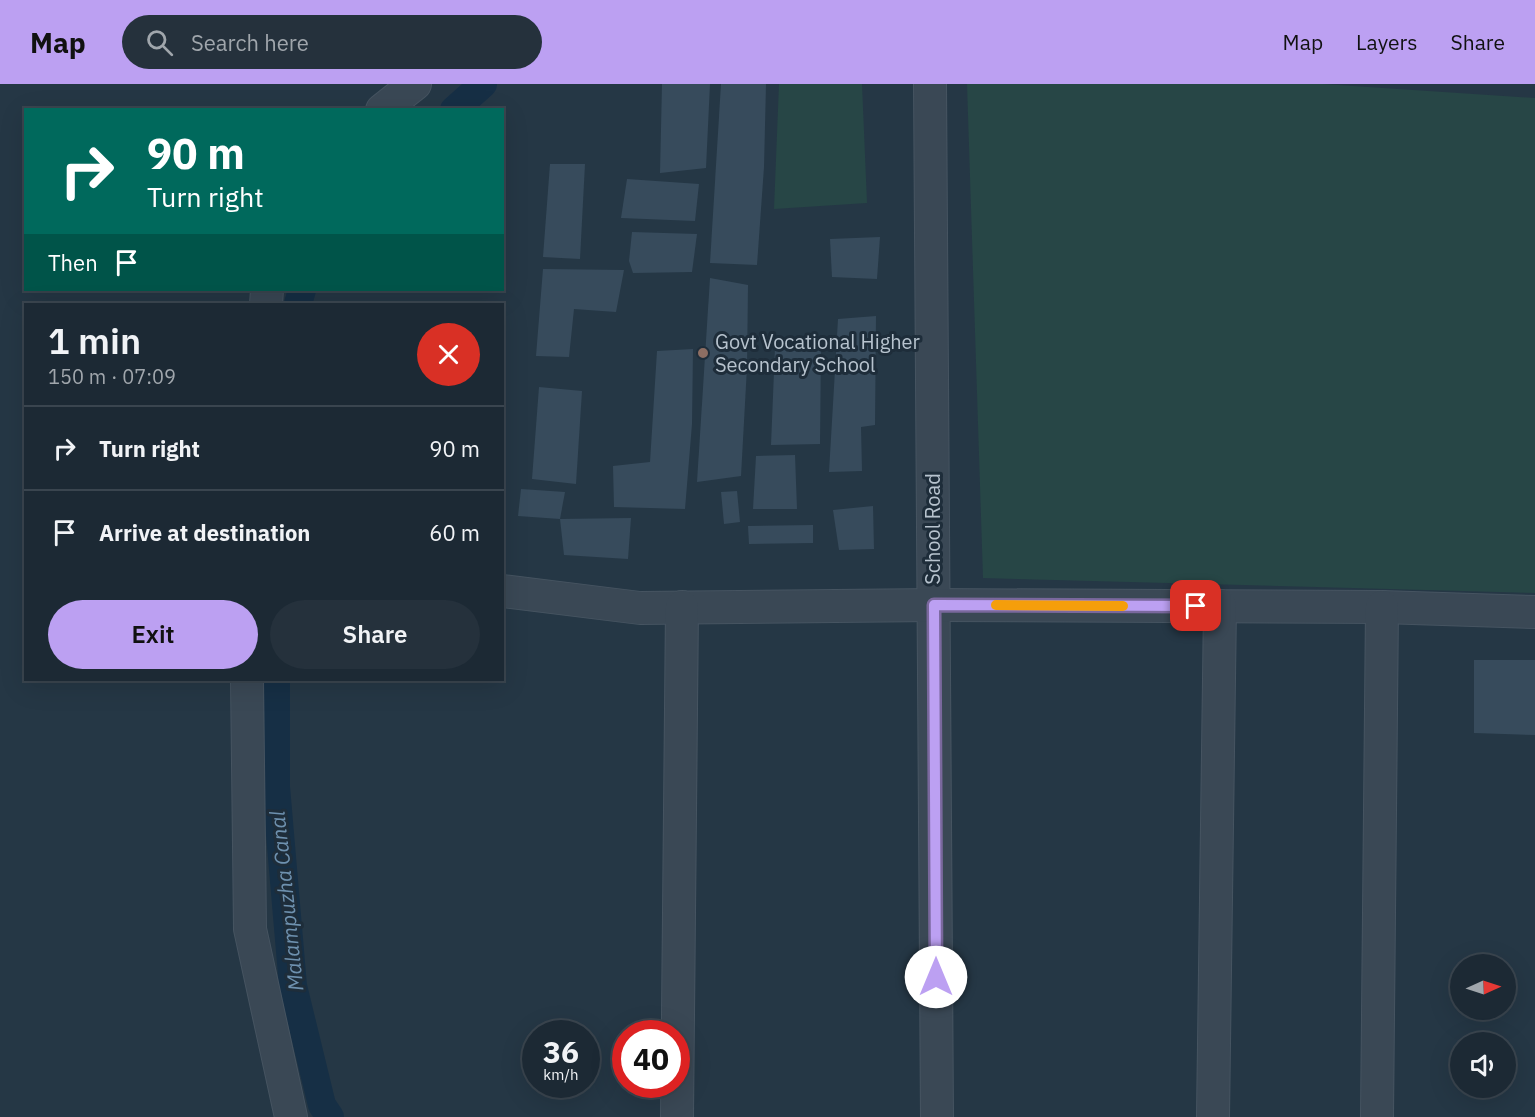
<!DOCTYPE html>
<html lang="en">
<head>
<meta charset="utf-8">
<style>
  body { margin:0; font-family:"IBM Plex Sans",sans-serif; background:#25313c; color:#f1f3f6; height:100vh; display:flex; flex-direction:column; font-size:22px; white-space:nowrap }
  * { box-sizing:border-box; margin:0 }
  p { font-size:20px; color:#a0a6ac }
  .icon { flex:none; width:33px; height:33px; fill:none; stroke:currentColor; stroke-width:2; stroke-linecap:round; stroke-linejoin:round }
  .map { position:relative; flex:1; overflow:hidden }
  .drawer { position:absolute; left:24px; top:219px; width:480px; height:378px; display:flex; flex-direction:column; background:#1c2934; border-radius:0px; box-shadow:0 6px 24px #0002,0 0 0 2px #3a454f }
  .drawer>* { flex:none }
  .top-card { position:absolute; left:24px; top:24px; width:480px; height:183px; border-radius:0px; box-shadow:0 6px 24px #0002,0 0 0 2px #3a454f; background:#00695c; color:#fff; overflow:hidden }
  .needle { width:39px; rotate:87deg }
  .controls { position:absolute; left:1450px; top:870px; display:grid; gap:12px }
  .controls a { display:grid; place-items:center; width:66px; height:66px; border-radius:50%; background:#1c2934; box-shadow:0 6px 24px #0002,0 0 0 2px #3a454f; font-size:30px }
  .speed { position:absolute; left:522px; top:936px; display:flex; gap:12px; font-size:30px; font-weight:700; text-align:center }
  .speed>* { display:grid; place-content:center; width:78px; height:78px; border-radius:50%; background:#1c2934; box-shadow:0 6px 24px #0002,0 0 0 2px #3a454f; line-height:1 }
  .speed small { font-size:15px; font-weight:400 }
  .speed .limit { border:9px solid #d22; background:#fff; color:#111 }
  .pin { position:absolute; display:grid; place-items:center; width:51px; height:51px; color:#fff; margin:-26px; border-radius:12px; box-shadow:0 3px 9px #0006 }
  .me { position:absolute; width:66px; margin:-33px; rotate:0deg; stroke-linejoin:round; filter:drop-shadow(0 0 4px #0008) }
  .turn { display:flex; align-items:center; gap:21px; height:126px; padding:0 24px; font-size:27px }
  .turn .icon { width:78px; height:78px; stroke-width:2.5 }
  .turn b { display:block; font-size:42px; line-height:51px }
  .then { display:flex; align-items:center; height:57px; padding:0 24px; background:#0003; gap:12px; font-size:22px }
  .round { display:grid; place-items:center; flex:none; width:63px; height:63px; border-radius:32px; background:#25313c }
  .head { display:flex; align-items:center; justify-content:space-between; height:102px; padding:0 24px }
  h1 { font-size:36px; font-weight:600; line-height:45px }
  .action { display:flex; gap:12px; margin-top:auto; padding:12px 24px }
  .action a { flex:1; height:69px; border-radius:36px; background:#bca0f2; color:#111; font-size:24px; font-weight:600; line-height:69px; text-align:center }
  .action a+a { background:#25313c; color:#f1f3f6 }
  ul { padding:0; list-style:none }
  li { display:flex; align-items:center; gap:18px; height:84px; padding:0 24px; border-top:2px solid #3a454f }
  li div { flex:1 }
  li b { display:block; font-size:22px }
  li em { font-style:normal }
  header { display:flex; align-items:center; gap:36px; box-sizing:border-box; height:84px; padding:0 30px; background:#bca0f2; color:#111 }
  header strong { font-size:28px }
  nav { display:flex; gap:33px; margin-inline-start:auto; font-size:21px }
  .search { width:420px; height:54px; background:#25313c; display:flex; align-items:center; gap:15px; box-sizing:border-box; padding:0 21px; border-radius:33px; color:#a0a6ac; font-size:22px }
  .map>svg:first-child { display:block }
</style>
</head>
<body>
<header>
<strong>Map</strong>
<div class="search"><svg class="icon" aria-label="search" viewBox="0 0 24 24"><circle cx="10" cy="10" r="6"/><path d="M15 15l6 6"/></svg>Search here</div>
<nav><a>Map</a><a>Layers</a><a>Share</a></nav>
</header>
<div class="map">
<svg width="1535" height="1033" viewBox="0 0 1535 1033">
  <rect width="100%" height="100%" fill="#253745"/>
  <!-- green -->
  <g fill="#274646">
    <path d="M 779,0 L 862,0 L 867,119 L 774,125 Z"/>
    <path d="M 967,0 L 1323,0 L 1535,14 L 1535,509 L 983,494 Z"/>
  </g>
  <g fill="none" stroke-linecap="round" stroke-linejoin="round">
    <!-- canal -->
    <g stroke="#162f45" stroke-width="28">
      <path d="M 454,26 L 483,0"/>
      <path d="M 298,220 L 302,206"/>
      <path d="M 276,596 L 276,703 L 293,902 L 322,1021 L 330,1033"/>
    </g>
  </g>
  <!-- building -->
  <g fill="#374b5c">
    <path d="M 662,0 L 710,0 L 706,84 L 660,89 Z"/>
    <path d="M 721,0 L 766,0 L 764,83 L 757,181 L 710,179 Z"/>
    <path d="M 550,80 L 585,80 L 580,175 L 543,173 Z"/>
    <path d="M 627,95 L 699,100 L 695,137 L 621,134 Z"/>
    <path d="M 632,148 L 697,150 L 692,188 L 633,189 L 629,177 Z"/>
    <path d="M 880,153 L 877,195 L 832,193 L 830,155 Z"/>
    <path d="M 543,185 L 624,186 L 616,228 L 574,225 L 569,273 L 536,272 Z"/>
    <path d="M 710,194 L 748,201 L 747,283 L 741,392 L 697,398 Z"/>
    <path d="M 876,232 L 875,341 L 861,343 L 862,387 L 829,388 L 838,235 Z"/>
    <path d="M 821,260 L 820,360 L 771,361 L 775,263 Z"/>
    <path d="M 693,265 L 692,340 L 685,425 L 614,423 L 613,382 L 650,378 L 657,267 Z"/>
    <path d="M 539,303 L 582,307 L 576,400 L 532,395 Z"/>
    <path d="M 795,371 L 797,425 L 753,425 L 756,372 Z"/>
    <path d="M 521,405 L 565,408 L 560,435 L 518,432 Z"/>
    <path d="M 737,407 L 740,438 L 724,440 L 721,408 Z"/>
    <path d="M 873,422 L 874,465 L 839,466 L 833,426 Z"/>
    <path d="M 631,434 L 628,475 L 564,471 L 560,435 Z"/>
    <path d="M 813,441 L 813,459 L 749,460 L 748,442 Z"/>
    <path d="M 1474,576 L 1535,576 L 1535,651 L 1474,649 Z"/>
  </g>
  <g fill="none" stroke-linecap="round" stroke-linejoin="round">
    <defs>
      <g id="minor">
        <path d="M 930,0 L 937,1033"/>
        <path d="M 382,26 L 415,0"/>
        <path d="M 266,220 L 267,206"/>
        <path d="M 502,507 L 640,524 L 934,521 L 1382,523 L 1535,528"/>
        <path d="M 247,596 L 250,845 L 291,1033"/>
        <path d="M 677,1033 L 682,523"/>
        <path d="M 1213,1033 L 1220,522"/>
        <path d="M 1377,1033 L 1382,523"/>
      </g>
    </defs>
    <!-- minor casing -->
    <use href="#minor" stroke="#465461" stroke-width="34"/>
    <!-- minor -->
    <use href="#minor" stroke="#3a4855" stroke-width="32"/>
  </g>
  <g fill="none" stroke-linecap="round" stroke-linejoin="round">
    <defs>
      <path id="route" d="M 936,893 L 934,521 L 1196,522"/>
    </defs>
    <!-- route casing -->
    <use href="#route" stroke="#7a689d" stroke-width="15"/>
    <!-- route -->
    <use href="#route" stroke="#bca0f2" stroke-width="10"/>
    <!-- slow -->
    <path stroke="#f59e0b" stroke-width="10" d="M 996,521 L 1123,522"/>
  </g>
  <!-- markers -->
  <circle fill="#8d6e63" stroke="#1e2d3a" stroke-width="2" cx="703" cy="269" r="6"/>
  <g text-anchor="middle" stroke-width="6" stroke-linejoin="round" paint-order="stroke">
    <!-- poi labels -->
    <g font-size="20" fill="#b7c3ce" stroke="#1e2d3a" text-anchor="start">
      <text x="715" y="265">Govt Vocational Higher<tspan x="715" dy="23">Secondary School</tspan></text>
    </g>
    <!-- street labels -->
    <g font-size="20" fill="#b7c3ce" stroke="#1e2d3a">
      <text transform="translate(933 445) rotate(-90)" y="7">School Road</text>
    </g>
    <!-- water labels -->
    <g font-size="21" font-style="italic" fill="#6e91af" stroke="#1e2d3a">
      <text transform="translate(287 817) rotate(-96)" y="7">Malampuzha Canal</text>
    </g>
  </g>
</svg>
<div class="controls">
<a><svg class="needle" viewBox="-14 -14 28 28"><path d="M0-13l5 13h-10z" fill="#e53935"/><path d="M0 13l5-13h-10z" fill="#a0a6ac"/></svg></a>
<a><svg class="icon" aria-label="sound" viewBox="0 0 24 24"><path d="M4 9h4l5-4v14l-5-4H4zM17 9q2 3 0 6"/></svg></a>
</div>
<div class="speed"><div>36<small>km/h</small></div><div class="limit">40</div></div>
<div class="pin" style="left:1196px;top:522px;background:#d93025"><svg class="icon" aria-label="arrive" viewBox="0 0 24 24"><path d="M6 21V4h12l-3 4 3 4H6"/></svg></div>
<svg class="me" style="left:936px;top:893px" viewBox="-20 -20 40 40"><circle r="19" fill="#fff"/><path d="M0-13L10 11 0 6-10 11z" fill="#bca0f2"/></svg>
<div class="top-card">
<div class="turn"><svg class="icon" aria-label="right" viewBox="0 0 24 24"><path d="M7 20v-9h11M14 6l5 5-5 5"/></svg><div><b>90 m</b>Turn right</div></div>
<div class="then">Then<svg class="icon" aria-label="arrive" viewBox="0 0 24 24"><path d="M6 21V4h12l-3 4 3 4H6"/></svg></div>
</div>
<section class="drawer">
<div class="head"><div><h1>1 min</h1><p>150 m · 07:09</p></div><a class="round" style="background:#d93025;color:#fff"><svg class="icon" aria-label="close" viewBox="0 0 24 24"><path d="M6 6l12 12M18 6L6 18"/></svg></a></div>
<ul>
<li><svg class="icon" aria-label="right" viewBox="0 0 24 24"><path d="M7 20v-9h11M14 6l5 5-5 5"/></svg><div><b>Turn right</b></div><em>90 m</em></li>
<li><svg class="icon" aria-label="arrive" viewBox="0 0 24 24"><path d="M6 21V4h12l-3 4 3 4H6"/></svg><div><b>Arrive at destination</b></div><em>60 m</em></li>
</ul>
<div class="action"><a>Exit</a><a>Share</a></div>
</section>
</div>
</body>
</html>
